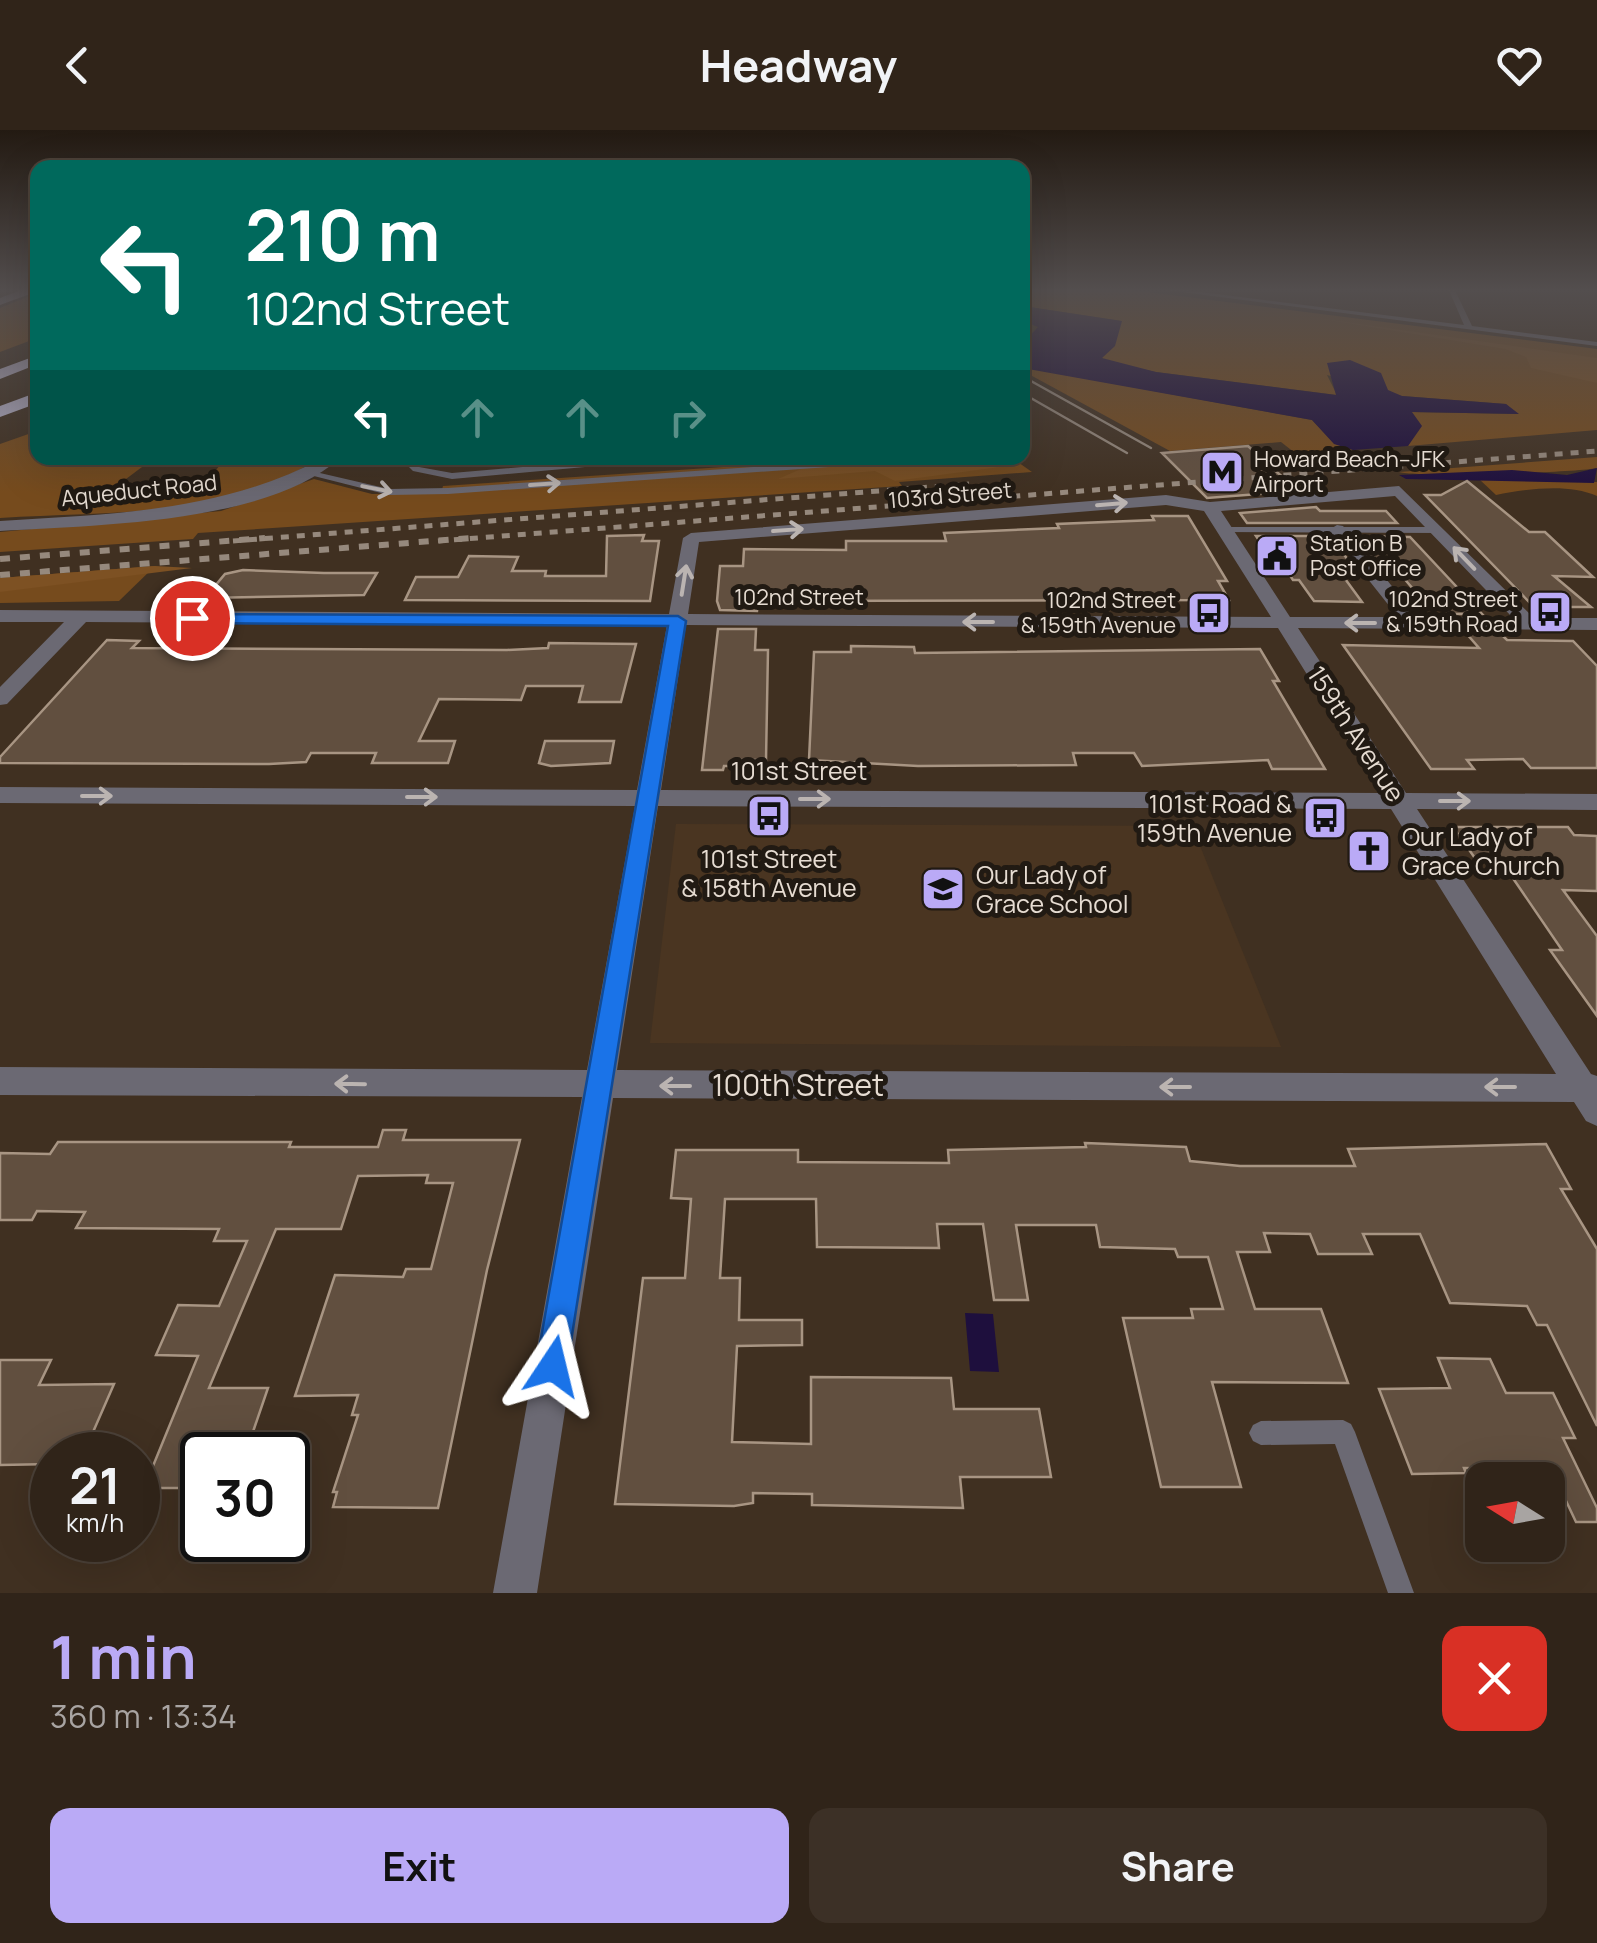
<!DOCTYPE html>
<html lang="en">
<head>
<meta charset="utf-8">
<style>
  body { margin:0; font-family:Manrope,sans-serif; background:#3c3026; color:#f1f3f6; height:100vh; display:flex; flex-direction:column; font-size:38px; white-space:nowrap }
  * { box-sizing:border-box; margin:0 }
  p { font-size:32px; color:#a8a4a2 }
  .icon { flex:none; width:55px; height:55px; fill:none; stroke:currentColor; stroke-width:2; stroke-linecap:round; stroke-linejoin:round }
  .map { position:relative; height:1463px; overflow:hidden }
  .drawer { display:flex; flex-direction:column; background:#302419; flex:1 }
  .drawer>* { flex:none }
  .guide { position:absolute; left:30px; top:30px; width:1000px; height:305px; border-radius:20px; box-shadow:0 10px 40px #0002,0 0 0 2px #4b4138; background:#00695c; color:#fff; overflow:hidden }
  .needle { width:65px; rotate:281deg }
  .tools { position:absolute; left:1465px; top:1332px; display:grid; gap:20px }
  .tools a { display:grid; place-items:center; width:100px; height:100px; border-radius:20px; background:#302419; box-shadow:0 10px 40px #0002,0 0 0 2px #4b4138; font-size:50px }
  .speed { position:absolute; left:30px; top:1302px; display:flex; gap:20px; font-size:50px; font-weight:700; text-align:center }
  .speed>* { display:grid; place-content:center; width:130px; height:130px; border-radius:50%; background:#302419; box-shadow:0 10px 40px #0002,0 0 0 2px #4b4138; line-height:1 }
  .speed small { font-size:25px; font-weight:400 }
  .speed .limit { border:5px solid #111; border-radius:15px; background:#fff; color:#111 }
  .pin { position:absolute; display:grid; place-items:center; width:85px; height:85px; color:#fff; margin:-42px; border:5px solid #fff; border-radius:50%; box-shadow:0 2px 10px #0007 }
  .me { position:absolute; width:110px; margin:-55px; rotate:10deg; stroke-linejoin:round; filter:drop-shadow(0 0 8px #0008) }
  .turn { display:flex; align-items:center; gap:35px; height:210px; padding:0 50px; font-size:45px }
  .turn .icon { width:130px; height:130px; stroke-width:2.5 }
  .turn b { display:block; font-size:70px; line-height:85px }
  .lanes { display:flex; align-items:center; height:95px; padding:0 50px; background:#0003; justify-content:center; gap:50px; direction:ltr }
  .lanes .off { opacity:.35 }
  .round { display:grid; place-items:center; flex:none; width:105px; height:105px; border-radius:20px; background:#3c3026 }
  .summary { display:flex; align-items:center; justify-content:space-between; height:170px; padding:0 50px }
  h1 { font-size:60px; font-weight:700; line-height:75px; color:#baaaf6 }
  .primary-button { display:flex; gap:20px; margin-top:auto; padding:20px 50px }
  .primary-button a { flex:1; height:115px; border-radius:20px; background:#baaaf6; color:#111; font-size:40px; font-weight:700; line-height:115px; text-align:center }
  .primary-button a+a { background:#3c3026; color:#f1f3f6 }
  header { display:flex; justify-content:space-between; align-items:center; height:130px; padding:0 50px; background:#302419; font-size:45px; font-weight:700 }
  .map>svg:first-child { display:block }
</style>
</head>
<body>
<header><svg class="icon" aria-label="back" viewBox="0 0 24 24"><path d="M15 5l-7 7 7 7"/></svg>Headway<svg class="icon" aria-label="heart" viewBox="0 0 24 24"><path d="M12 20l-8-8c-3-5 5-10 8-4 3-6 11-1 8 4z"/></svg></header>
<div class="map">
<svg width="1597" height="1463" viewBox="0 0 1597 1463">
  <rect width="100%" height="100%" fill="#403021"/>
  <!-- built -->
  <path fill="#4a3521" d="M 676,694 L 1192,696 L 1281,917 L 650,913 Z"/>
  <!-- green -->
  <g fill="#764b1d">
    <path d="M 1023,158 L 1116,158 L 1597,219 L 1597,300 L 1408,316 L 1414,305 L 1411,282 L 1517,284 L 1506,274 L 1402,266 L 1327,245 L 1337,265 L 1156,242 L 1105,231 L 1102,228 L 1121,191 L 1023,176 Z"/>
    <path d="M 37,163 L 37,208 L 0,222 L 0,178 Z"/>
    <path d="M 1022,237 L 1312,290 L 1334,313 L 1353,320 L 1295,323 L 1281,312 L 1170,321 L 1023,241 Z"/>
    <path d="M 37,301 L 38,328 L 69,328 L 79,334 L 94,328 L 199,328 L 146,334 L 114,358 L 205,353 L 226,328 L 318,328 C 229,390 103,381 0,388 L 0,314 Z"/>
    <path d="M 1597,327 L 1597,338 C 1576,343 1410,347 1399,342 Z"/>
    <path d="M 855,328 L 1012,328 L 1032,342 L 899,352 L 902,356 L 198,403 L 193,409 L 0,422 L 0,402 L 221,381 L 314,349 L 372,364 L 441,363 L 443,356 Z"/>
    <path d="M 1479,349 L 1597,352 L 1597,366 C 1568,353 1526,359 1496,365 Z"/>
    <path d="M 155,436 L 119,471 L 0,473 L 0,448 Z"/>
  </g>
  <!-- forest -->
  <g fill="#7d5123">
    <path d="M 1304,186 L 1597,228 L 1597,253 L 1531,238 L 1526,227 L 1505,219 Z"/>
    <path d="M 905,328 L 1003,331 L 1000,337 L 895,351 L 875,341 L 778,349 L 803,338 Z"/>
    <path d="M 155,436 L 192,438 L 0,462 L 0,448 Z"/>
  </g>
  <!-- water -->
  <g fill="#1e0f3d">
    <path d="M 1023,176 L 1122,191 L 1115,216 L 1102,228 L 1156,242 L 1336,265 L 1327,233 L 1350,230 L 1381,243 L 1388,260 L 1402,266 L 1506,274 L 1519,284 L 1412,282 L 1422,296 L 1408,316 L 1353,320 L 1334,314 L 1312,290 L 1028,239 L 1023,237 L 1023,213 L 1038,197 L 1023,191 Z"/>
    <path d="M 1597,338 L 1594,353 L 1406,349 L 1399,345 L 1512,340 L 1567,345 Z"/>
    <path d="M 965,1183 L 993,1184 L 999,1242 L 970,1241 Z"/>
  </g>
  <!-- building -->
  <g fill="#614f3f" stroke="#a89583" stroke-width="2.5">
    <path d="M 1248,316 L 1298,361 L 1207,368 L 1162,323 Z"/>
    <path d="M 1467,351 L 1529,402 L 1545,402 L 1593,447 L 1554,446 L 1591,477 L 1534,477 L 1425,365 L 1441,365 Z"/>
    <path d="M 1316,377 L 1320,381 L 1386,381 L 1397,393 L 1247,393 L 1240,383 Z"/>
    <path d="M 1152,386 L 1188,386 L 1227,451 L 1218,451 L 1229,470 L 758,471 L 757,481 L 720,480 L 717,471 L 720,436 L 743,436 L 744,419 L 846,420 L 846,411 L 946,411 L 944,403 L 1059,398 L 1057,394 L 1154,390 Z"/>
    <path d="M 644,405 L 642,411 L 659,411 L 650,471 L 405,470 L 416,447 L 458,447 L 469,426 L 518,427 L 512,441 L 546,441 L 545,446 L 606,446 L 607,406 Z"/>
    <path d="M 1256,406 L 1329,406 L 1361,446 L 1343,446 L 1362,472 L 1314,471 L 1299,450 L 1293,450 L 1281,432 L 1274,432 Z"/>
    <path d="M 1356,406 L 1410,407 L 1482,484 L 1450,484 L 1441,473 L 1425,473 L 1402,446 L 1389,446 Z"/>
    <path d="M 243,440 L 324,443 L 377,443 L 364,465 L 205,468 L 225,444 Z"/>
    <path d="M 718,499 L 756,499 L 755,520 L 768,520 L 766,630 L 737,630 L 736,636 L 724,636 L 723,640 L 702,640 Z"/>
    <path d="M 1466,503 L 1500,503 L 1507,510 L 1573,511 L 1597,536 L 1597,638 L 1531,638 L 1523,629 L 1467,630 L 1474,639 L 1431,639 L 1343,515 L 1479,518 Z"/>
    <path d="M 107,510 L 139,511 L 132,518 L 507,520 L 548,518 L 549,513 L 636,514 L 621,572 L 579,572 L 583,556 L 526,556 L 521,570 L 439,569 L 419,611 L 455,611 L 448,633 L 372,633 L 376,623 L 311,623 L 306,632 L 269,634 L 0,633 L 0,627 Z"/>
    <path d="M 851,516 L 914,517 L 915,523 L 1260,519 L 1279,551 L 1273,551 L 1325,639 L 1272,639 L 1268,630 L 1142,636 L 1134,623 L 1073,623 L 1076,635 L 918,636 L 809,630 L 814,522 L 851,522 Z"/>
    <path d="M 545,611 L 614,611 L 610,633 L 551,636 L 539,633 Z"/>
    <path d="M 1453,697 L 1568,697 L 1574,705 L 1597,706 L 1597,761 L 1563,760 L 1597,806 L 1597,886 L 1550,820 L 1562,820 L 1508,741 L 1500,731 L 1477,731 Z"/>
    <path d="M 383,1000 L 406,1000 L 403,1010 L 520,1010 L 487,1140 L 438,1378 L 333,1377 L 337,1362 L 333,1362 L 358,1285 L 352,1285 L 358,1265 L 295,1266 L 335,1145 L 403,1147 L 406,1139 L 431,1139 L 453,1053 L 426,1053 L 428,1045 L 358,1046 L 341,1099 L 276,1099 L 209,1258 L 268,1258 L 245,1325 L 202,1325 L 202,1358 L 144,1358 L 198,1226 L 156,1225 L 178,1175 L 219,1176 L 247,1111 L 214,1111 L 219,1099 L 76,1098 L 85,1082 L 37,1081 L 32,1090 L 0,1090 L 0,1023 L 50,1024 L 58,1012 L 291,1012 L 289,1017 L 378,1017 Z"/>
    <path d="M 1085,1013 L 1186,1017 L 1190,1031 L 1240,1036 L 1355,1036 L 1348,1019 L 1546,1014 L 1571,1059 L 1561,1059 L 1597,1119 L 1597,1296 L 1547,1195 L 1537,1195 L 1527,1176 L 1450,1173 L 1420,1104 L 1363,1104 L 1372,1124 L 1318,1124 L 1310,1104 L 1264,1103 L 1270,1122 L 1237,1122 L 1255,1179 L 1321,1179 L 1348,1253 L 1212,1252 L 1241,1357 L 1161,1357 L 1123,1188 L 1193,1188 L 1191,1179 L 1223,1179 L 1208,1127 L 1178,1127 L 1175,1119 L 1100,1117 L 1096,1095 L 1016,1095 L 1028,1170 L 994,1170 L 983,1094 L 937,1094 L 939,1118 L 817,1117 L 816,1069 L 725,1069 L 720,1148 L 740,1148 L 739,1190 L 802,1190 L 802,1215 L 737,1216 L 732,1312 L 811,1314 L 811,1247 L 951,1248 L 954,1279 L 1039,1279 L 1051,1347 L 960,1347 L 963,1378 L 812,1375 L 812,1364 L 753,1363 L 753,1373 L 734,1376 L 615,1374 L 643,1148 L 685,1148 L 691,1069 L 671,1068 L 676,1020 L 798,1020 L 798,1032 L 949,1033 L 948,1020 L 1086,1017 Z"/>
    <path d="M 1438,1228 L 1490,1229 L 1506,1263 L 1553,1263 L 1575,1308 L 1563,1308 L 1597,1378 L 1597,1392 L 1576,1392 L 1551,1339 L 1464,1338 L 1466,1343 L 1412,1344 L 1379,1259 L 1450,1258 Z"/>
    <path d="M 0,1230 L 51,1230 L 39,1255 L 114,1254 L 83,1325 L 52,1325 L 52,1334 L 0,1335 Z"/>
  </g>
  <g fill="none" stroke-linecap="round" stroke-linejoin="round">
    <!-- lane -->
    <g fill="#6b6973" fill-rule="evenodd">
      <path d="M 1151,158 L 1169,158 L 1464,195 L 1448,158 L 1454,158 L 1472,196 L 1597,212 L 1597,216 Z"/>
      <path d="M 1022,304 L 1026,306 L 1026,315 L 1022,317 Z"/>
      <path d="M 404,328 L 417,328 L 413,331 L 419,337 L 452,343 L 627,328 L 655,328 L 651,331 L 452,349 L 413,341 L 404,332 Z"/>
      <path d="M 883,328 L 918,328 L 914,331 L 448,364 L 389,365 L 302,343 L 307,340 L 389,359 L 448,358 Z"/>
      <path d="M 1220,397 L 1437,397 L 1442,400 L 1437,403 L 1224,402 L 1219,399 Z"/>
      <path d="M 1343,1290 L 1351,1294 L 1355,1302 L 1414,1463 L 1388,1463 L 1335,1314 L 1261,1315 L 1253,1311 L 1249,1303 L 1253,1295 L 1261,1291 Z"/>
    </g>
    <!-- street -->
    <g fill="#6b6973" fill-rule="evenodd">
      <path d="M 323,328 L 340,328 C 267,394 95,395 0,401 L 0,391 C 112,384 221,382 323,328 Z"/>
      <path d="M 1399,356 L 1534,488 L 1597,488 L 1597,500 L 1298,498 L 1406,663 L 1597,664 L 1597,680 L 1417,679 L 1591,944 L 1597,946 L 1597,996 L 1586,991 L 1574,972 L 613,968 L 537,1463 L 493,1463 L 582,967 L 0,965 L 0,937 L 587,940 L 635,676 L 0,673 L 0,657 L 637,660 L 667,495 L 86,492 L 7,574 L 0,575 L 0,557 L 64,492 L 0,492 L 0,480 L 669,484 L 683,408 L 691,403 L 1166,365 L 1210,372 ZM 1395,366 L 1513,488 L 1417,487 L 1343,396 L 1337,395 L 1329,400 L 1398,487 L 1290,487 L 1221,381 ZM 1166,375 L 1204,381 L 1271,487 L 688,484 L 699,412 ZM 686,495 L 1278,498 L 1381,663 L 661,660 ZM 658,676 L 1391,679 L 1556,944 L 617,940 Z"/>
    </g>
    <!-- primary -->
    <path fill="#a19db1" fill-rule="evenodd" d="M 26,158 L 38,161 L 0,175 L 0,168 Z"/>
    <!-- highway -->
    <g fill="#b6b2ca" fill-rule="evenodd">
      <path d="M 38,225 L 38,234 L 0,249 L 0,239 Z"/>
      <path d="M 38,262 L 38,273 L 0,287 L 0,276 Z"/>
    </g>
    <!-- tram -->
    <g stroke="#96897d" stroke-width="2.5">
      <path d="M 1022,246 L 1151,318"/>
      <path d="M 1022,263 L 1127,323"/>
    </g>
    <!-- rail-far1 -->
    <g stroke="#96897d" stroke-width="5" stroke-dasharray="8 8" stroke-linecap="butt">
      <path d="M 233,411 L 969,354"/>
      <path d="M 438,411 L 1597,321"/>
    </g>
    <!-- rail -->
    <g stroke="#96897d" stroke-width="6" stroke-dasharray="10 10" stroke-linecap="butt">
      <path d="M 0,429 L 265,408"/>
      <path d="M 0,445 L 471,408"/>
    </g>
  </g>
  <!-- one-way arrows -->
  <defs><path id="oneway-shaft" d="M-6 0H5M1.5-3L5.5 0L1.5 3" fill="none" stroke-width="1.6" stroke-linecap="round" stroke-linejoin="round" transform="scale(2.5)"/></defs>
  <g stroke="#bbb4b1">
    <use href="#oneway-shaft" transform="translate(545 354) rotate(-4)"/>
    <use href="#oneway-shaft" transform="translate(377 359) rotate(11)"/>
    <use href="#oneway-shaft" transform="translate(1112 374) rotate(-5)"/>
    <use href="#oneway-shaft" transform="translate(788 400) rotate(-4)"/>
    <use href="#oneway-shaft" transform="translate(1464 428) rotate(-134)"/>
    <use href="#oneway-shaft" transform="translate(684 450) rotate(-81)"/>
    <use href="#oneway-shaft" transform="translate(978 492) rotate(-180)"/>
    <use href="#oneway-shaft" transform="translate(1360 493) rotate(-180)"/>
    <use href="#oneway-shaft" transform="translate(97 666)"/>
    <use href="#oneway-shaft" transform="translate(422 667)"/>
    <use href="#oneway-shaft" transform="translate(815 669)"/>
    <use href="#oneway-shaft" transform="translate(1455 671)"/>
    <use href="#oneway-shaft" transform="translate(350 954) rotate(-179)"/>
    <use href="#oneway-shaft" transform="translate(675 956) rotate(-180)"/>
    <use href="#oneway-shaft" transform="translate(1175 957) rotate(-180)"/>
    <use href="#oneway-shaft" transform="translate(1500 957) rotate(-180)"/>
  </g>
  <!-- sky -->
  <linearGradient id="sky" x2="0" y2="1"><stop stop-color="#231a12"/><stop offset="0.44" stop-color="#534e4e"/><stop offset="1" stop-color="#534e4e" stop-opacity="0"/></linearGradient>
  <rect width="1597" height="363" fill="url(#sky)"/>
  <!-- route -->
  <path fill="#1a73e8" stroke="#114b97" stroke-width="2.5" d="M 186,484 L 678,486 L 686,491 L 565,1249 L 553,1254 L 541,1249 L 536,1236 L 668,496 L 192,493 L 186,492 Z"/>
  <!-- icons -->
  <defs>
    <symbol id="metro-square" viewBox="-11 -11 22 22"><rect x="-9" y="-9" width="18" height="18" rx="4" fill="#baaaf6" stroke="#211a13"/><path d="M-5.5 5V-5H-3L0 0L3-5H5.5V5H3V-.5L0 4L-3-.5V5Z" fill="#111"/></symbol>
    <symbol id="civic-square" viewBox="-11 -11 22 22"><rect x="-9" y="-9" width="18" height="18" rx="4" fill="#baaaf6" stroke="#211a13"/><path d="M-.6-6.5H3V-4.5H.6V-3L4-1V1h2V6H-6V1h2V-1L-.6-3ZM-1.2 2.5V6h2.4V2.5Z" fill="#111"/></symbol>
    <symbol id="bus-square" viewBox="-11 -11 22 22"><rect x="-9" y="-9" width="18" height="18" rx="4" fill="#baaaf6" stroke="#211a13"/><path d="M-5-6H5V4H4V6H2V4H-2V6H-4V4H-5ZM-3.5-4V0h7V-4ZM-3.5 1.2v1.5H-2V1.2ZM2 1.2v1.5H3.5V1.2Z" fill="#111"/></symbol>
    <symbol id="church-square" viewBox="-11 -11 22 22"><rect x="-9" y="-9" width="18" height="18" rx="4" fill="#baaaf6" stroke="#211a13"/><path d="M-1.2-6h2.4v3.5h3.3v2.4h-3.3V6h-2.4V-.1h-3.3v-2.4h3.3Z" fill="#111"/></symbol>
    <symbol id="school-square" viewBox="-11 -11 22 22"><rect x="-9" y="-9" width="18" height="18" rx="4" fill="#baaaf6" stroke="#211a13"/><path d="M0-5L7-2L0 1L-7-2ZM-4 1L0 2.5L4 1V4Q0 6-4 4Z" fill="#111"/></symbol>
  </defs>
  <g fill-rule="evenodd">
    <use href="#metro-square" x="1197" y="317" width="50" height="50"/>
    <use href="#civic-square" x="1252" y="401" width="50" height="50"/>
    <use href="#bus-square" x="1525" y="457" width="50" height="50"/>
    <use href="#bus-square" x="1184" y="458" width="50" height="50"/>
    <use href="#bus-square" x="744" y="661" width="50" height="50"/>
    <use href="#bus-square" x="1300" y="663" width="50" height="50"/>
    <use href="#church-square" x="1344" y="696" width="50" height="50"/>
    <use href="#school-square" x="918" y="734" width="50" height="50"/>
  </g>
  <g text-anchor="middle" stroke-width="10" stroke-linejoin="round" paint-order="stroke">
    <!-- far-poi labels -->
    <g font-size="22" fill="#e6dcd2" stroke="#211a13" text-anchor="start">
      <text x="1254" y="337">Howard Beach–JFK<tspan x="1254" dy="25">Airport</tspan></text>
      <text x="1310" y="421">Station B<tspan x="1310" dy="25">Post Office</tspan></text>
      <text x="1518" y="477" text-anchor="end">102nd Street<tspan x="1518" dy="25">&amp; 159th Road</tspan></text>
      <text x="1176" y="478" text-anchor="end">102nd Street<tspan x="1176" dy="25">&amp; 159th Avenue</tspan></text>
    </g>
    <!-- far-street labels -->
    <g font-size="22" fill="#e6dcd2" stroke="#211a13">
      <text transform="translate(139 360) rotate(-6)" y="8">Aqueduct Road</text>
      <text transform="translate(950 365) rotate(-5)" y="8">103rd Street</text>
      <text x="799" y="475">102nd Street</text>
    </g>
    <!-- street labels -->
    <g font-size="25" fill="#e6dcd2" stroke="#211a13">
      <text transform="translate(1356 604) rotate(57)" y="9">159th Avenue</text>
      <text x="799" y="650">101st Street</text>
    </g>
    <!-- poi labels -->
    <g font-size="25" fill="#e6dcd2" stroke="#211a13" text-anchor="start">
      <text x="1292" y="683" text-anchor="end">101st Road &amp;<tspan x="1292" dy="29">159th Avenue</tspan></text>
      <text x="1402" y="716">Our Lady of<tspan x="1402" dy="29">Grace Church</tspan></text>
      <text x="769" y="738" text-anchor="middle">101st Street<tspan x="769" dy="29">&amp; 158th Avenue</tspan></text>
      <text x="976" y="754">Our Lady of<tspan x="976" dy="29">Grace School</tspan></text>
    </g>
    <!-- near-street labels -->
    <g font-size="30" fill="#e6dcd2" stroke="#211a13">
      <text x="798" y="966">100th Street</text>
    </g>
  </g>
</svg>
<div class="tools">
<a><svg class="needle" viewBox="-14 -14 28 28"><path d="M0-13l5 13h-10z" fill="#e53935"/><path d="M0 13l5-13h-10z" fill="#a8a4a2"/></svg></a>
</div>
<div class="speed"><div>21<small>km/h</small></div><div class="limit">30</div></div>
<div class="pin" style="left:192px;top:488px;background:#d93025"><svg class="icon" aria-label="arrive" viewBox="0 0 24 24"><path d="M6 21V4h12l-3 4 3 4H6"/></svg></div>
<svg class="me" style="left:553px;top:1236px" viewBox="-20 -20 40 40"><path d="M0-17L14 15 0 8-14 15z" fill="#1a73e8" stroke="#fff" stroke-width="4"/></svg>
<div class="guide">
<div class="turn"><svg class="icon" aria-label="left" viewBox="0 0 24 24"><path d="M17 20v-9H6M10 6l-5 5 5 5"/></svg><div><b>210 m</b>102nd Street</div></div>
<div class="lanes"><svg class="icon" aria-label="left" viewBox="0 0 24 24"><path d="M17 20v-9H6M10 6l-5 5 5 5"/></svg><svg class="icon off" aria-label="ahead" viewBox="0 0 24 24"><path d="M12 20V5M6 11l6-6 6 6"/></svg><svg class="icon off" aria-label="ahead" viewBox="0 0 24 24"><path d="M12 20V5M6 11l6-6 6 6"/></svg><svg class="icon off" aria-label="right" viewBox="0 0 24 24"><path d="M7 20v-9h11M14 6l5 5-5 5"/></svg></div>
</div>
</div>
<section class="drawer">
<div class="summary"><div><h1>1 min</h1><p>360 m · 13:34</p></div><a class="round" style="background:#d93025;color:#fff"><svg class="icon" aria-label="close" viewBox="0 0 24 24"><path d="M6 6l12 12M18 6L6 18"/></svg></a></div>
<div class="primary-button"><a>Exit</a><a>Share</a></div>
</section>
</body>
</html>
